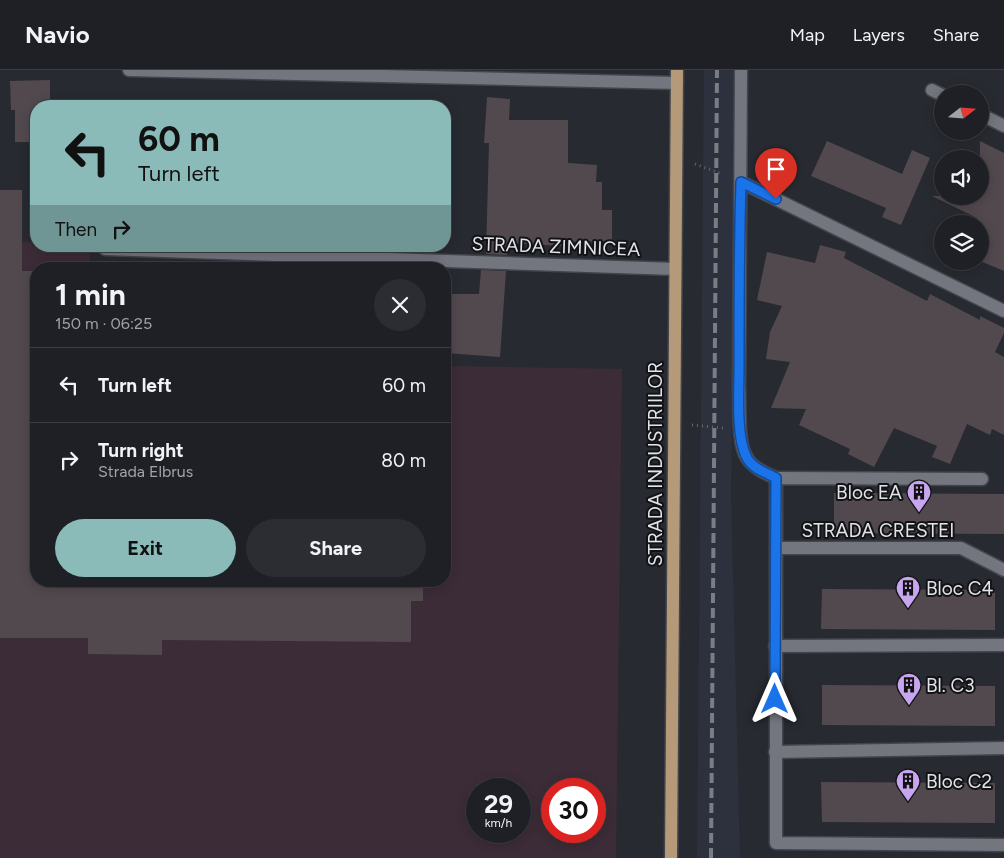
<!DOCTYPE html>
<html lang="en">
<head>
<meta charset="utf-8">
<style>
  body { margin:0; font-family:Figtree,sans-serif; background:#2b2d32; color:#f1f3f6; height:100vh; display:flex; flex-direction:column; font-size:19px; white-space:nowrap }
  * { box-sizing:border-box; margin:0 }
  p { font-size:16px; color:#a1a3a7 }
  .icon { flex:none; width:28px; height:28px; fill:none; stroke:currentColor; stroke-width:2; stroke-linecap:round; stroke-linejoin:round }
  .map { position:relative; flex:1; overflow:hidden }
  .drawer { position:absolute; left:30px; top:192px; width:421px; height:325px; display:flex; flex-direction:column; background:#1e2025; border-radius:20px; box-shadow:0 2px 12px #0003,0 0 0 1px #3c3e42 }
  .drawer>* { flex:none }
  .banner { position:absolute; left:30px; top:30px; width:421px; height:152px; border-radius:20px; box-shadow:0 2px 12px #0003,0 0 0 1px #3c3e42; background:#8bbbb9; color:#111; overflow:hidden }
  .needle { width:32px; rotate:73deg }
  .fabs { position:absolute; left:934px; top:15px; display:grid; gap:10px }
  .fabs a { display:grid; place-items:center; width:55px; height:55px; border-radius:50%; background:#1e2025; box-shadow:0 2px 12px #0003,0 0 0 1px #3c3e42; font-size:25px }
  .speed { position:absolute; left:466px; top:708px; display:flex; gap:10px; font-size:25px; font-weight:700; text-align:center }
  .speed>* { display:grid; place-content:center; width:65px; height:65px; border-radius:50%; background:#1e2025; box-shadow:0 2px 12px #0003,0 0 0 1px #3c3e42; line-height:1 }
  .speed small { font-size:12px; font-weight:400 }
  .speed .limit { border:8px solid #d22; background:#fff; color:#111 }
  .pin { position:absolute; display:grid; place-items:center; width:42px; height:42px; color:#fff; margin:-51px -21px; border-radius:50% 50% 50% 0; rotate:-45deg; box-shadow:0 0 5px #0007 }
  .pin .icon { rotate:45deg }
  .me { position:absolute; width:55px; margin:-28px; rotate:0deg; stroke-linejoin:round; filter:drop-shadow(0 0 4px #0008) }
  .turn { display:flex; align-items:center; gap:18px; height:105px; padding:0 25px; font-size:22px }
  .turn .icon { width:65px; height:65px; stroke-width:2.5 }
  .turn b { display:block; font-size:35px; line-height:42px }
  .then { display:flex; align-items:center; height:48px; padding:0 25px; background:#0003; gap:10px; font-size:19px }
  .round { display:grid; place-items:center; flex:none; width:52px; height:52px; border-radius:26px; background:#2b2d32 }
  .head { display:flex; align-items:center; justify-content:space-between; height:85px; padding:0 25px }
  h1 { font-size:30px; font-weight:700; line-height:38px }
  .button { display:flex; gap:10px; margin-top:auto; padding:10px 25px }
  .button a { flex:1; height:58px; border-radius:30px; background:#8bbbb9; color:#111; font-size:20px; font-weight:700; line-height:58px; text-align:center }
  .button a+a { background:#2b2d32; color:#f1f3f6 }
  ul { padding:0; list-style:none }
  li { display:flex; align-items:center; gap:15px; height:75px; padding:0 25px; border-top:1px solid #3c3e42 }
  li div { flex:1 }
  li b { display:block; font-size:19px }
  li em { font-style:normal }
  header { display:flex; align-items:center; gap:30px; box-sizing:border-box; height:70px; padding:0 25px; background:#1e2025; border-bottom:1px solid #3c3e42 }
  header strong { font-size:24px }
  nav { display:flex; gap:28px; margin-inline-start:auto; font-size:18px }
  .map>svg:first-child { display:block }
</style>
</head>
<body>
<header>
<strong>Navio</strong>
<nav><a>Map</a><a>Layers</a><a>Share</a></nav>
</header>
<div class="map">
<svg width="1004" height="788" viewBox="0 0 1004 788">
  <rect width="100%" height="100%" fill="#282a31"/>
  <!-- industrial -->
  <path fill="#3c2c37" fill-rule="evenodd" d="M 0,171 L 36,172 L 36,176 L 90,176 L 90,199 L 36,199 L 36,511 L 445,511 L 445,296 L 622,299 L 616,788 L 0,788 ZM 478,719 L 520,719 L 520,761 L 478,761 ZM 552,719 L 595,719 L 595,761 L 552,761 Z"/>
  <!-- built -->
  <path fill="#2d313e" d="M 704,0 L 736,0 L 731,424 L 740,788 L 697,788 Z"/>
  <!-- building -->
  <g fill="#52494e">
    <path d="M 50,10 L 50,36 L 36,36 L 36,72 L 15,72 L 15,40 L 11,40 L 10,11 Z"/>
    <path d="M 487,27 L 510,29 L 509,50 L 568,50 L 568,93 L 597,95 L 596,112 L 602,112 L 602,140 L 612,140 L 612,171 L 563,172 L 563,176 L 511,173 L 511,176 L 507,176 L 507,185 L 486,184 L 489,73 L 484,73 Z"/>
    <path d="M 827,71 L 902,104 L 912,80 L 930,88 L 901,155 L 882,147 L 886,138 L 811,106 Z"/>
    <path d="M 980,71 L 1004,83 L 1004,201 L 980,191 L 980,154 L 974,154 L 977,148 L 932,126 L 980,126 Z"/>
    <path d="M 0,120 L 22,120 L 22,201 L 36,201 L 36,511 L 423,511 L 423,531 L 411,531 L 411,572 L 162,570 L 162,585 L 88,584 L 88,568 L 0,568 Z"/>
    <path d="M 820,175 L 846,182 L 844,188 L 927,231 L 930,224 L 980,250 L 980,246 L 1004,258 L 1004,263 L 995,282 L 1004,287 L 1004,365 L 992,359 L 990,365 L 967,354 L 950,394 L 932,387 L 937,376 L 894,358 L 874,397 L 848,384 L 850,379 L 799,355 L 806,339 L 771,338 L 790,292 L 766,289 L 770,262 L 782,236 L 757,230 L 767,182 L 815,193 Z"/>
    <path d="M 481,200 L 506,201 L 500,287 L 445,283 L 445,224 L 479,224 Z"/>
    <path d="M 834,423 L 1004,424 L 1004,464 L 834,463 Z"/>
    <path d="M 822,519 L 995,520 L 995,560 L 821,559 Z"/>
    <path d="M 822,615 L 995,616 L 995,656 L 822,655 Z"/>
    <path d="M 821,712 L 995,713 L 995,753 L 822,752 Z"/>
  </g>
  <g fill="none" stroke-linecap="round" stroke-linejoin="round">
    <defs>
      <g id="minor">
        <path d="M 129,0 L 677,13"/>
        <path d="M 741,0 L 739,317 C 740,335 737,373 747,388 C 753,398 765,403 776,408"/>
        <path d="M 932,20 L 942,25"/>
        <path d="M 980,44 L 1004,56"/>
        <path d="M 741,112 L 1004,241"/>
        <path d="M 105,179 L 675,199"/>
        <path d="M 982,409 L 776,408 L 776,773 L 1004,775"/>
        <path d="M 776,478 L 961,478 L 1004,500"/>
        <path d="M 775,576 L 1004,575"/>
        <path d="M 775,682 L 1004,678"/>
      </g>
      <path id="major" d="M 671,788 L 677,0"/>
    </defs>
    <!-- minor casing -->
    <use href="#minor" stroke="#43454b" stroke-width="15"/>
    <!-- major casing -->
    <use href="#major" stroke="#43454b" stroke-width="15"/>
    <!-- path -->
    <g stroke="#65676e" stroke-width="3" stroke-dasharray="1 4" stroke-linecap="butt">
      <path d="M 695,94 L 722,104"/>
      <path d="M 692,355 L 723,358"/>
    </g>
    <!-- minor -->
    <use href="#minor" stroke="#73767f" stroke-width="12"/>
    <!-- major -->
    <use href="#major" stroke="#b59a79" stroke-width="12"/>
    <!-- rail -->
    <path stroke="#7b7d84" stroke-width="4" stroke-dasharray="10 5" stroke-linecap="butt" d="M 711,788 L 717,0"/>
  </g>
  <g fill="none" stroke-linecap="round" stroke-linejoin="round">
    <defs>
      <path id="route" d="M 775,629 L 776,408 C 765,402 751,398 746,386 C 736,365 739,322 739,299 C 739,236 739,174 741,112 L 776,129"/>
    </defs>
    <!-- route casing -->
    <use href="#route" stroke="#114b97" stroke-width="12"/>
    <!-- route -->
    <use href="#route" stroke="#1a73e8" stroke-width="9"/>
  </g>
  <!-- icons -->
  <defs>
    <symbol id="building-pin" viewBox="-11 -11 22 30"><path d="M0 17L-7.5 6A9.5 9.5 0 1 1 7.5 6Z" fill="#c7a6ef" stroke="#121316"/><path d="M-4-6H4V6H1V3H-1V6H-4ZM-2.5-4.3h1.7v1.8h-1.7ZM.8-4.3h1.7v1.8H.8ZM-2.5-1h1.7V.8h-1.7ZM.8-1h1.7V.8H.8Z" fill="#111"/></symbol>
  </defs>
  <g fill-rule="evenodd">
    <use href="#building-pin" x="905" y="408" width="28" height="38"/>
    <use href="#building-pin" x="894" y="504" width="28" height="38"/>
    <use href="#building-pin" x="895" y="601" width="28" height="38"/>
    <use href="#building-pin" x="894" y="697" width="28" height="38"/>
  </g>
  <g text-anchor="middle" stroke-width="4" stroke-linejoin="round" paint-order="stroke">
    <!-- street labels -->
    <g font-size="19" fill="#e1e3e8" stroke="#121316">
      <text transform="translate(556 176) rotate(2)" y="7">STRADA ZIMNICEA</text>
      <text transform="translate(655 394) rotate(-90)" y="7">STRADA INDUSTRIILOR</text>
      <text x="878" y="467">STRADA CRESTEI</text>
    </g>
    <!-- poi labels -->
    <g font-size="19" fill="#e1e3e8" stroke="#121316" text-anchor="start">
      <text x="902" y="429" text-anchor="end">Bloc EA</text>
      <text x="926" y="525">Bloc C4</text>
      <text x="926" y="622">Bl. C3</text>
      <text x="926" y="718">Bloc C2</text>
    </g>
  </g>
</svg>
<div class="fabs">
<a><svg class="needle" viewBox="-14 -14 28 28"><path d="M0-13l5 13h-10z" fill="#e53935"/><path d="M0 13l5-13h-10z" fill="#a1a3a7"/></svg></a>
<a><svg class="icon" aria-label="sound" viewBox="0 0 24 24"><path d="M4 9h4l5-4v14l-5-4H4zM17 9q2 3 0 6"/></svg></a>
<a><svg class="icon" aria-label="layers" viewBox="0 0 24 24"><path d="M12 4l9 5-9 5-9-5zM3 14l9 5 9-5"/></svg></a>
</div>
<div class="speed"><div>29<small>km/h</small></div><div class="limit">30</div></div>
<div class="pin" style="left:776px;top:129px;background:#d93025"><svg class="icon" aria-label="arrive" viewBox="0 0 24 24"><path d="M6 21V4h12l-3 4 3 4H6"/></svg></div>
<svg class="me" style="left:775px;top:629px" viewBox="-20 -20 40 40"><path d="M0-17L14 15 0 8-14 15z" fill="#1a73e8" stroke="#fff" stroke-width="4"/></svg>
<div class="banner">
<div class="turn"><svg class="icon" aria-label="left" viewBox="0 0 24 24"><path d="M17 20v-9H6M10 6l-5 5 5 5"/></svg><div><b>60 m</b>Turn left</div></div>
<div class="then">Then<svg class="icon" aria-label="right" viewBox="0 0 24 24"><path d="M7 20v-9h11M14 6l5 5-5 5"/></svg></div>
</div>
<section class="drawer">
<div class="head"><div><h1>1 min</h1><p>150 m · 06:25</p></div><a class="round"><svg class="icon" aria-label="close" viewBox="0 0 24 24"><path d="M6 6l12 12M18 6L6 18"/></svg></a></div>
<ul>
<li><svg class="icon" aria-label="left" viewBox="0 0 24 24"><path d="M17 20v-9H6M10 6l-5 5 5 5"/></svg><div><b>Turn left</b></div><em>60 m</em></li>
<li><svg class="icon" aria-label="right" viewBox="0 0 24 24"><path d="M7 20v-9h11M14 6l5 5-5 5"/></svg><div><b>Turn right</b><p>Strada Elbrus</p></div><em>80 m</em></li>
</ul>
<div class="button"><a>Exit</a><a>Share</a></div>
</section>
</div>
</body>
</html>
